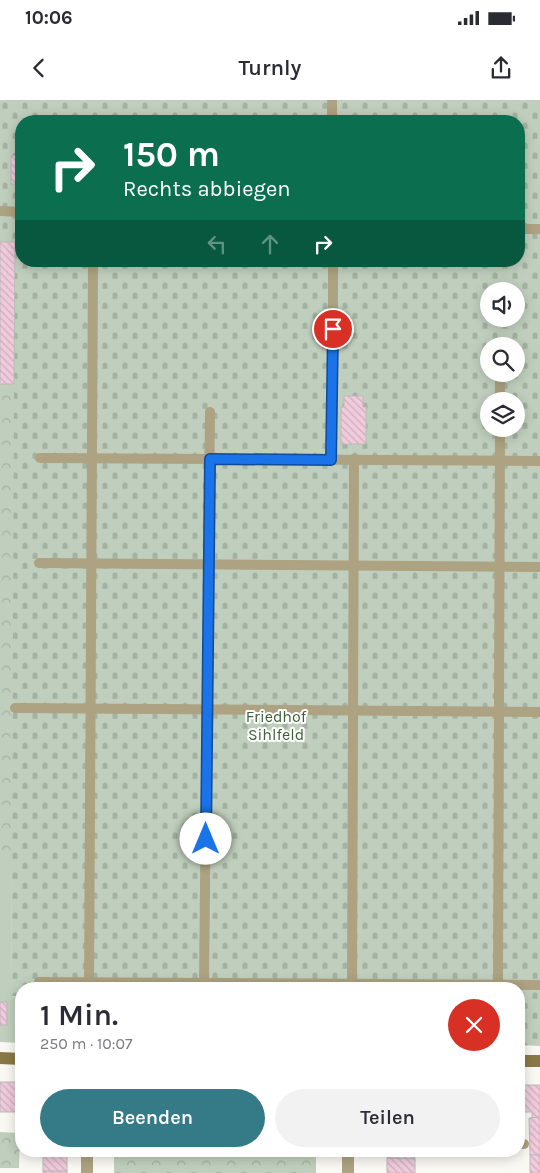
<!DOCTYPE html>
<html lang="de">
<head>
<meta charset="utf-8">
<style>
  body { margin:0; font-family:Karla,sans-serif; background:#f2f2f3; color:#2b2b33; height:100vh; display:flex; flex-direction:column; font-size:19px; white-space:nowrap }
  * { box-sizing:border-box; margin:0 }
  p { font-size:16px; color:#7c7c81 }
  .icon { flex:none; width:28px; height:28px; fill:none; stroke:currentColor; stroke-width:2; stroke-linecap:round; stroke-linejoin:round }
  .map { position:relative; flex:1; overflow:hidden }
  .side { position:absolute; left:15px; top:882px; width:510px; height:175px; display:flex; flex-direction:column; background:#fff; border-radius:20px; box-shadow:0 2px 12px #0003 }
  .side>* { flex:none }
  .hud { position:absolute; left:15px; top:15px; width:510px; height:152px; border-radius:20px; box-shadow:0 2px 12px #0003; background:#0b6e4f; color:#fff; overflow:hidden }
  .fabs { position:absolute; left:480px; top:182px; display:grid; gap:10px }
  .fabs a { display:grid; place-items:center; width:45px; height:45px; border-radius:50%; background:#fff; box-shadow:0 2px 12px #0003; font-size:25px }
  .pin { position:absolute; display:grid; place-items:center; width:42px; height:42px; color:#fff; margin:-21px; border:2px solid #fff; border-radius:50%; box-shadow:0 1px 5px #0007 }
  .me { position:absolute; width:55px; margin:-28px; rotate:0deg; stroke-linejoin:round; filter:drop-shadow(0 0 4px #0008) }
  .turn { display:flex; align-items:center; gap:18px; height:105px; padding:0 25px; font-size:22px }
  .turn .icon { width:65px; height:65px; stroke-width:2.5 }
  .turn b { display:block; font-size:35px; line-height:42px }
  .lanes { display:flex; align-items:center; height:48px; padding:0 25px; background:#0003; justify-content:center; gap:25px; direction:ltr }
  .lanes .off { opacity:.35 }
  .round { display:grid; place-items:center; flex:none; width:52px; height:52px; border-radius:26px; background:#f2f2f3 }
  .summary { display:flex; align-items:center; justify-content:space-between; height:85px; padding:0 25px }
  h1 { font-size:30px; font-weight:600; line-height:38px }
  .button { display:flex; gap:10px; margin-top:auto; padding:10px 25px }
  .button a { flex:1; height:58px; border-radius:30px; background:#357a87; color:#fff; font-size:20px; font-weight:600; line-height:58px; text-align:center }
  .button a+a { background:#f2f2f3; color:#2b2b33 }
  .status { display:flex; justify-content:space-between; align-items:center; height:35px; padding:0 25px; background:#fff; direction:ltr }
  .status svg { height:14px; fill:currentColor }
  header { display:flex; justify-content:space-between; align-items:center; height:65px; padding:0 25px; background:#fff; font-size:22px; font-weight:600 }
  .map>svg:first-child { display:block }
</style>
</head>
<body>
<div class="status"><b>10:06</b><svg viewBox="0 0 49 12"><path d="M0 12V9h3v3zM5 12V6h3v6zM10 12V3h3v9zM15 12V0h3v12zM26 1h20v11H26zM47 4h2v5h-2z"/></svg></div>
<header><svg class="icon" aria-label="back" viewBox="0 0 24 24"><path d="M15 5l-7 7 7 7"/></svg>Turnly<svg class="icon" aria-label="share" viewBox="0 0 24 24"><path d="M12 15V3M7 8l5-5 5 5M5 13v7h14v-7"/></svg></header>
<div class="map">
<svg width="540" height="1073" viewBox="0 0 540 1073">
  <defs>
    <pattern id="cemetery-stones" width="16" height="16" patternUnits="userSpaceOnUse" patternTransform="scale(1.25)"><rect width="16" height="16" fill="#c0cfbd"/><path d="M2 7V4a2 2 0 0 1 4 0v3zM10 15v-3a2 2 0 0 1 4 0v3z" fill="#a5b1a2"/></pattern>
    <pattern id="park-crowns" width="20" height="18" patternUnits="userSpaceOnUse" patternTransform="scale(1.25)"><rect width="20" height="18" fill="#c0cfbd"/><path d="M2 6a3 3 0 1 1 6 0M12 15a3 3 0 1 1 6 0" fill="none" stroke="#a5b1a2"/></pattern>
    <pattern id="building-back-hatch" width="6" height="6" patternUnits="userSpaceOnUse" patternTransform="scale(1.25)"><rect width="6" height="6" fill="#f0cbdc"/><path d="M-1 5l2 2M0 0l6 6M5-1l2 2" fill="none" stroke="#ceaebc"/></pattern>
  </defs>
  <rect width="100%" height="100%" fill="#faf8f2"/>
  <!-- cemetery -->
  <path fill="url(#cemetery-stones)" fill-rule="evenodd" d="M 0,0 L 540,0 L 540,946 L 519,945 L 519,889 L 21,889 L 21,897 L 11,896 L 12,609 L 0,284 ZM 21,21 L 519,21 L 519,161 L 21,161 ZM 489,191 L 516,191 L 516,219 L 489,219 ZM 489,246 L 516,246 L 516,274 L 489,274 ZM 489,301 L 516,301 L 516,329 L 489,329 Z"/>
  <!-- park -->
  <g fill="url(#park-crowns)">
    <path d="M 0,284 L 14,284 L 12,762 L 0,762 Z"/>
    <path d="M 0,1032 L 20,1033 L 19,1068 L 0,1068 Z"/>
    <rect x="114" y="1051" width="202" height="22"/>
  </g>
  <!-- garden -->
  <path fill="#c0cfbd" d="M 0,762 L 12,762 L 11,896 L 21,897 L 21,943 L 0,942 Z"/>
  <!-- building -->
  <g fill="url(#building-back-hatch)" stroke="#beb8bb">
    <rect x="11" y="56" width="10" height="28"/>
    <path d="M 0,142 L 15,142 L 14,284 L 0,284 Z"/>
    <path d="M 344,296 L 363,296 L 363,307 L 366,307 L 366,344 L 341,344 L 341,307 L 344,307 Z"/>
    <rect x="0" y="902" width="7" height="23"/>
    <path d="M 0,982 L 20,982 L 19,1012 L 0,1012 Z"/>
    <path d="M 20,982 L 21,982 L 21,1012 L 19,1012 Z"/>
    <path d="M 519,985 L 540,985 L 540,1017 L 532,1018 L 532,1012 L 519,1012 Z"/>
    <path d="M 540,1017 L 540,1055 L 530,1055 L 529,1018 Z"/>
    <rect x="43" y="1051" width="24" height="20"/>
    <path d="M 388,1051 L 415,1051 L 415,1059 L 387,1058 Z"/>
    <path d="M 447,1051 L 471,1051 L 471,1055 L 448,1056 Z"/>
    <rect x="530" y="1055" width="10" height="18"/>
    <path d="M 387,1058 L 415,1059 L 415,1073 L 387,1073 Z"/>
    <rect x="43" y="1071" width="24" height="2"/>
  </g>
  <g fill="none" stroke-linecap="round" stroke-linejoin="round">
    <!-- lane -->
    <g stroke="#ada281" stroke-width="10">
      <path d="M 332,0 L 332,21"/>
      <path d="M 0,111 L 21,112"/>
      <path d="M 519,129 L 540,129"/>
      <path d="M 500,301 L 500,274"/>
      <path d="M 40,358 L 540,361"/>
      <path d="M 331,360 L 333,302 L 333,161"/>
      <path d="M 39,463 L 540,467"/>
      <path d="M 15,608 L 540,612"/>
      <path d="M 39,882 L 540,885"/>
      <path d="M 204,883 L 210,312"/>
      <path d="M 498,885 L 500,329"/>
      <path d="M 89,889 L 93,161"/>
      <path d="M 352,889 L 354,359"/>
      <path d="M 519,1044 L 524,1044"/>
    </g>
    <!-- street -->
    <g stroke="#ada281" stroke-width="12">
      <path d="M 87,1051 L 87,1073"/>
      <path d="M 348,1051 L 348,1073"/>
    </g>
    <!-- secondary -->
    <g stroke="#897946" stroke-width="12">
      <path d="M 0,958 L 21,959"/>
      <path d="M 519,961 L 540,961"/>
    </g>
  </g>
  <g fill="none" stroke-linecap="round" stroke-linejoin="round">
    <defs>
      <path id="route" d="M 206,739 L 210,359 L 331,360 L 333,229"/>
    </defs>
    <!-- route casing -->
    <use href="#route" stroke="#114b97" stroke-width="12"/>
    <!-- route -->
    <use href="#route" stroke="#1a73e8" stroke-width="9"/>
  </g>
  <g text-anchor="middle" stroke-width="4" stroke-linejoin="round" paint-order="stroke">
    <!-- park labels -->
    <g font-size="16" fill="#3e6037" stroke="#fff">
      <text x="276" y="622">Friedhof<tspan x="276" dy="18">Sihlfeld</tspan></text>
    </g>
  </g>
</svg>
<div class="fabs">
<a><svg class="icon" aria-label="sound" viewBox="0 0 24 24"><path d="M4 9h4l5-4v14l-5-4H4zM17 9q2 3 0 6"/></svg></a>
<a><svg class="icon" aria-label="search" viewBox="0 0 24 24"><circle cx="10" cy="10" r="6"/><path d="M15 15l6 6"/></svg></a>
<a><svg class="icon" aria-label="layers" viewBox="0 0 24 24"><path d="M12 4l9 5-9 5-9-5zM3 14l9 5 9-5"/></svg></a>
</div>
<div class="pin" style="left:333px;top:229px;background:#d93025"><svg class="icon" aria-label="arrive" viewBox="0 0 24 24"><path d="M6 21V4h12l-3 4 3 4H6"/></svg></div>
<svg class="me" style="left:206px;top:739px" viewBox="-20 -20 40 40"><circle r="19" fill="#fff"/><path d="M0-13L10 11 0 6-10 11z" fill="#1a73e8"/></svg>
<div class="hud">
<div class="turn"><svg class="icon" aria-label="right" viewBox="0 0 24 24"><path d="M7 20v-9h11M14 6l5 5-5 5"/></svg><div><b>150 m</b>Rechts abbiegen</div></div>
<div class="lanes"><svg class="icon off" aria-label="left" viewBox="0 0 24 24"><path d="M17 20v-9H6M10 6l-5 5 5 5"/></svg><svg class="icon off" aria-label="ahead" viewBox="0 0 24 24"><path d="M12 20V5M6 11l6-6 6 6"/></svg><svg class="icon" aria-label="right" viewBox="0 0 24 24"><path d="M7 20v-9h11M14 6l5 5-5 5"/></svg></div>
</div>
<section class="side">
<div class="summary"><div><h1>1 Min.</h1><p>250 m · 10:07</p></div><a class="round" style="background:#d93025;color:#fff"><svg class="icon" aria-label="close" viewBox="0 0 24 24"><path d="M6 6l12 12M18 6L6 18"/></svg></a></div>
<div class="button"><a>Beenden</a><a>Teilen</a></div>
</section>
</div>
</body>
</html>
